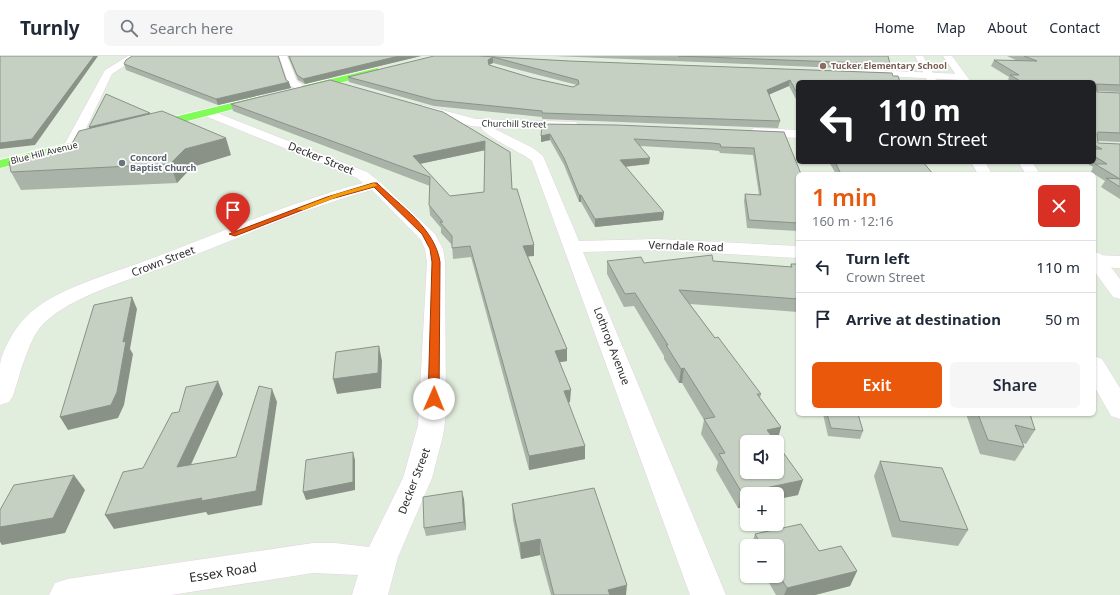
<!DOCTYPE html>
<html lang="en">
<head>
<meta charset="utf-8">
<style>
  body { margin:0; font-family:"Noto Sans",sans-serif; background:#f6f6f7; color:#1f2937; height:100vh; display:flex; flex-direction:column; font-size:15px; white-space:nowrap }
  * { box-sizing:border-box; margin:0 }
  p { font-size:13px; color:#747a83 }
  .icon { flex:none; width:22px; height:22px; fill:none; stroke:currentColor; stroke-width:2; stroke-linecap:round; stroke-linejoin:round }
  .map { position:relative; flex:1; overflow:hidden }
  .drawer { position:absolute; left:796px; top:116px; width:300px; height:244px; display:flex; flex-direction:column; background:#fff; border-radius:6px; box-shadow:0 1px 3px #0004 }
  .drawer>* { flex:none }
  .banner { position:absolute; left:796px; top:24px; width:300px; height:84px; border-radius:6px; box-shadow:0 1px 3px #0004; background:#202124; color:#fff; overflow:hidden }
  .tools { position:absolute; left:740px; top:379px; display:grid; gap:8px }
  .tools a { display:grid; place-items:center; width:44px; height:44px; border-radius:6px; background:#fff; box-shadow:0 1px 3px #0004; font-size:20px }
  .pin { position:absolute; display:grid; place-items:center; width:34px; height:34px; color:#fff; margin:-41px -17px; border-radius:50% 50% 50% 0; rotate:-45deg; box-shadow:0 0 4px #0007 }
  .pin .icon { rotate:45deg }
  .me { position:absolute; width:44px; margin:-22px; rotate:1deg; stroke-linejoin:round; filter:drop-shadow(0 0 3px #0008) }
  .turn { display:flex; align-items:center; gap:14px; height:84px; padding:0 16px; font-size:18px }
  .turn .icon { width:52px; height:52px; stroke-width:2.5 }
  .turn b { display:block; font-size:28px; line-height:34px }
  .round { display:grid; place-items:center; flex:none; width:42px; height:42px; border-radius:6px; background:#f6f6f7 }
  .headline { display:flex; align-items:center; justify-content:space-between; height:68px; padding:0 16px }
  h1 { font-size:24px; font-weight:600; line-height:30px; color:#ea580c }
  .button { display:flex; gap:8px; margin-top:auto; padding:8px 16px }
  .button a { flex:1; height:46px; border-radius:6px; background:#ea580c; color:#fff; font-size:16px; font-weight:600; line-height:46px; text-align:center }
  .button a+a { background:#f6f6f7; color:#1f2937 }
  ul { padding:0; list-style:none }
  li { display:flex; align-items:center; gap:12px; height:52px; padding:0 16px; border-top:1px solid #e0e1e3 }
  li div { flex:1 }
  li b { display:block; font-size:15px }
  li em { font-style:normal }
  header { display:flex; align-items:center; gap:24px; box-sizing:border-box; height:56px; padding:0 20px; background:#fff; border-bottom:1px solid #e0e1e3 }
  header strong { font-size:19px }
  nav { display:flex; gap:22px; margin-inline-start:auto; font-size:14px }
  .search { width:280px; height:36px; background:#f6f6f7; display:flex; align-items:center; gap:10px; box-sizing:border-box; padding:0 14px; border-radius:6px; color:#747a83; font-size:15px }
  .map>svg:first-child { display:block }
</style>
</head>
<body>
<header>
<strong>Turnly</strong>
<div class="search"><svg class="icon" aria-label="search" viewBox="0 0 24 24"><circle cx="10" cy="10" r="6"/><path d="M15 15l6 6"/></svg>Search here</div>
<nav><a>Home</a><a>Map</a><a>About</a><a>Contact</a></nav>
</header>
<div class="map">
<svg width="1120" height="539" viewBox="0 0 1120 539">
  <rect width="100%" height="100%" fill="#e2eedd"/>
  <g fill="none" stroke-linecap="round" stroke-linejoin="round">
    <defs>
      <g id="minor">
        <path d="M 128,0 L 139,0 L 112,18 L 77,91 L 75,94 L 65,94 L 63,91 L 105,14 Z"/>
        <path d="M 279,0 L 287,0 L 297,25 L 309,33 L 308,35 L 300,35 L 289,29 Z"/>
        <path d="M 846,13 L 962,18 L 967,21 L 962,24 L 843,18 L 841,16 Z"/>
        <path d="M 423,49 L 476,63 L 576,66 L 578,69 L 576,72 L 572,73 L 493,72 L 533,92 L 543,100 L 579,185 L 657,183 L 798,190 L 798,202 L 657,194 L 583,196 L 726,539 L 690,539 L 532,105 C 523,97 482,79 481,71 L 471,70 L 419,54 L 417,52 L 419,50 Z"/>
        <path d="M 207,53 L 367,116 L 380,126 L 435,178 L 443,193 L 445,206 L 446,359 L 443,380 L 432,422 L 398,501 L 388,539 L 352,539 L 358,519 L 313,517 L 171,539 L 49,539 L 55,527 L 67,523 L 313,487 L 335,487 L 369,491 L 403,422 L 418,369 L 427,206 L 425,193 L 421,184 L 372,134 C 301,153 234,184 167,210 C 130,224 71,240 43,268 C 28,284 20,319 13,340 L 9,346 L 0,349 C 0,336 0,322 0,309 C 2,294 15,272 25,262 C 53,232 115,217 153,202 C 223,176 291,146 363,127 L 357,122 L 203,59 L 201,57 Z"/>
        <path d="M 754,72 L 798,74 L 798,82 L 750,79 L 748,76 Z"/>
        <path d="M 1094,199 L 1120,200 L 1120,212 L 1094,211 Z"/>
      </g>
      <g id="secondary">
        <path d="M 915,0 L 923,0 L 938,26 L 928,26 Z"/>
        <path d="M 943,0 L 952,0 L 971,26 L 961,26 Z"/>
        <path d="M 971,106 L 985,106 L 992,118 L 978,118 Z"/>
        <path d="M 1018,106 L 1032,106 L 1040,118 L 1026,118 Z"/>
        <path d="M 1094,196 L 1101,198 L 1120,223 L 1120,243 L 1113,241 L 1094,215 Z"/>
        <path d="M 1094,300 L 1102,303 L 1120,332 L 1120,363 L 1111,360 L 1094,330 Z"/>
      </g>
      <g id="trunk">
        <path d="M 377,12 L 380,13 L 382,15 L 380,17 L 306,35 L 301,32 L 302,30 Z"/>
        <path d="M 261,40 L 267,43 L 265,45 L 153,74 L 147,70 L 149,67 Z"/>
        <path d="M 98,80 L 105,84 L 103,87 L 0,112 L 0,104 Z"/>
      </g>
    </defs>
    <!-- minor casing -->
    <use href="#minor" stroke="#e4d2e5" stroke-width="1"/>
    <!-- secondary casing -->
    <use href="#secondary" stroke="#e4d2e5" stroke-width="1"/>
    <!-- trunk casing -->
    <use href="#trunk" stroke="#fff" stroke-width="1"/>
    <!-- minor -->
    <use href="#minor" fill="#fff" fill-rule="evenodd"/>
    <!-- secondary -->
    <use href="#secondary" fill="#fff" fill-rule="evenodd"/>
    <!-- trunk -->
    <use href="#trunk" fill="#80fb58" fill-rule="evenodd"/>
  </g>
  <!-- wall -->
  <g fill="#a9b3a8" fill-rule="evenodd">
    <path d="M 288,0 L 421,0 L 305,28 L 298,24 Z"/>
    <path d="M 479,0 L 569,5 L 892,17 L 798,26 L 798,47 L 789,30 L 769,38 L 780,65 L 778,72 L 542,63 L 542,61 L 434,50 L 349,26 L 348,21 ZM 493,7 L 577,29 L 573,31 L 532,22 L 489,9 Z"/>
    <path d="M 553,0 L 888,0 L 890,8 L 888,14 Z"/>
    <path d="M 1007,0 L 1120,0 L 1120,36 L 1097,35 L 1097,36 L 1120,37 L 1120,86 L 1098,85 L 1098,87 L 1120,88 L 1120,143 L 1101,131 L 1105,125 L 1091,116 L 1093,111 L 1085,106 L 1094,106 L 1094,26 L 1008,26 L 1008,25 L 1009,21 L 991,10 L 994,4 L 1018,5 Z"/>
    <path d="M 124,8 L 286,24 L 291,32 L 218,49 L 126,14 Z"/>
    <path d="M 231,48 L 510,96 L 512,133 L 534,189 L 534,200 L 528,200 L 567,293 L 567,305 L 560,306 L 570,346 L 568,347 L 585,403 L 529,414 L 471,201 L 453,203 L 452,189 L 441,177 L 441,172 L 430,159 L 429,149 L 430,130 L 233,55 ZM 485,94 L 484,136 L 450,140 L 420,108 Z"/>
    <path d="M 150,57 L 151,58 L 231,99 L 192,111 L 177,127 L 21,134 L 11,116 L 70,91 L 89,72 L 89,71 Z"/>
    <path d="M 542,68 L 784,76 L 798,118 L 798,175 L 747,172 L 744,145 L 745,138 L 759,139 L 753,99 L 720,97 L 719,95 L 711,94 L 640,90 L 649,108 L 625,111 L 663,164 L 595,171 L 581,146 L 579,146 L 564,109 L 550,84 L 541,86 Z"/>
    <path d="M 829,106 L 923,106 L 933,118 L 836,118 Z"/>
    <path d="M 607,205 L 644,207 L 713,205 L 790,211 L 791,208 L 798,208 L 798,256 L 690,248 L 715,282 L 761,338 L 760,342 L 781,371 L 777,386 L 747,386 L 798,439 L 738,452 L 716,414 L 718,406 L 701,378 L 704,364 L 682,327 L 679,327 L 664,303 L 664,300 L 634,250 L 624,251 L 607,218 Z"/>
    <path d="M 823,358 L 858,358 L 863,375 L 860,383 L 828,380 Z"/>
    <path d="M 966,358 L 1030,358 L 1035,374 L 1026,388 L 1023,387 L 1024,391 L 1015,405 L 980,398 Z"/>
    <path d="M 880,405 L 968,474 L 958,490 L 892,481 L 874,420 Z"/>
    <path d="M 464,443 L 466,474 L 426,480 L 424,472 Z"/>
    <path d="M 512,448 L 626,539 L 551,539 L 540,499 L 521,503 L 513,464 Z"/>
    <path d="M 755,478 L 819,495 L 857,515 L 850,530 L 815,539 L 776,539 L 765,520 L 777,520 L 777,490 L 751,490 Z"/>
  </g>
  <!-- shaded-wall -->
  <g fill="#8a9288">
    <path d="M 94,0 L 98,0 L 35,89 L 0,93 L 0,87 Z"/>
    <path d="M 399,0 L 421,0 L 305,28 L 303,23 Z"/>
    <path d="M 493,1 L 493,7 L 488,9 L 488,4 Z"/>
    <path d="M 790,24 L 789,30 L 766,40 L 767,34 Z"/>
    <path d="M 289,26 L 291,32 L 218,49 L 216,43 Z"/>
    <path d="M 150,57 L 154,65 L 93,80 L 89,71 Z"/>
    <path d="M 550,78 L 550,84 L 541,86 L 541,80 Z"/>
    <path d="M 226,82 L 231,99 L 192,111 L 177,127 L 170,108 L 185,93 Z"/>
    <path d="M 485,85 L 486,94 L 414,109 L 413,100 Z"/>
    <path d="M 650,102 L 649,108 L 620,111 L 620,104 Z"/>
    <rect x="579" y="139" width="2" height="7"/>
    <path d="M 664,156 L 663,164 L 595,171 L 595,163 Z"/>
    <path d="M 534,189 L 534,200 L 524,201 L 523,190 Z"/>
    <path d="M 132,241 L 137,253 L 130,293 L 133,298 L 124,349 L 118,362 L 68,374 L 60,361 L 123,286 Z"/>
    <path d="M 379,290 L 382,305 L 381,332 L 337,338 L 333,323 Z"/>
    <path d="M 567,293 L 567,305 L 555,307 L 555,295 Z"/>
    <path d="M 684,312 L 682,327 L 679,327 L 681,313 Z"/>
    <path d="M 218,325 L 223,338 L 184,424 L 177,411 Z"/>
    <path d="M 272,333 L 277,346 L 262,449 L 208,459 L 206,456 L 114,473 L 105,459 L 202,442 L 256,435 Z"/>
    <path d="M 571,334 L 570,346 L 564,347 L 564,335 Z"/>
    <path d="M 781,371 L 777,386 L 764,386 L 767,374 Z"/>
    <path d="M 585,390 L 585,403 L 529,414 L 529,400 Z"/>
    <path d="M 353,396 L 355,404 L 355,434 L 306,444 L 303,436 Z"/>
    <path d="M 74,419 L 85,434 L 65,477 L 2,489 L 0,486 L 0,471 Z"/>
    <path d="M 803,424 L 798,439 L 777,443 L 777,438 L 747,438 L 747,450 L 738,452 L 742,437 Z"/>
    <path d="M 462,435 L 464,443 L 466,474 L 464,466 Z"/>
    <path d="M 540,483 L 540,499 L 521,503 L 520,487 Z"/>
    <path d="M 857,515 L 850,530 L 815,539 L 784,539 L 787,532 Z"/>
    <path d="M 627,529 L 626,539 L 608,539 L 608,534 Z"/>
  </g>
  <!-- building -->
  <g fill="#c5d0c3" stroke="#8a9288" fill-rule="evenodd">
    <path d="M 0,0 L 94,0 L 32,83 L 0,87 Z"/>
    <path d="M 132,0 L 278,0 L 286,24 L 289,26 L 216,43 L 124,8 L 126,4 Z"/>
    <path d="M 289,0 L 399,0 L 303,23 L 297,19 Z"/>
    <path d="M 434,0 L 479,0 L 569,5 L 892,17 L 893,20 L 898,20 L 900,26 L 798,26 L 798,39 L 790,24 L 767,34 L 780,65 L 542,57 L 542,55 L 434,44 L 348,21 ZM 493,1 L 578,24 L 579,28 L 573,31 L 532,22 L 489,9 L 488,4 Z"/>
    <path d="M 678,0 L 888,0 L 890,8 Z"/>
    <path d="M 1024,0 L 1120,0 L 1120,29 L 1097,28 L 1096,29 L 1097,36 L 1120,37 L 1120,77 L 1098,76 L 1097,78 L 1098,87 L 1120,88 L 1120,123 L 1095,108 L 1107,108 L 1094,100 L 1094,93 L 1102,93 L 1094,89 L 1094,26 L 1022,26 L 1010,19 L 1019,19 L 994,4 L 1037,5 Z"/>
    <path d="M 330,24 L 443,56 L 510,96 L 512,133 L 517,133 L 534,189 L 523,190 L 567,293 L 555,295 L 571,334 L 564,335 L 585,390 L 529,400 L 470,190 L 452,192 L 452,180 L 440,166 L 443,166 L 429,149 L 430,121 L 231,48 ZM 485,85 L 484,136 L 450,140 L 413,100 Z"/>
    <path d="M 106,38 L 150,57 L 89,71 Z"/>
    <path d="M 162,55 L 226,82 L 185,93 L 170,108 L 11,116 L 9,106 L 70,91 L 79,75 Z"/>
    <path d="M 542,68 L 616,69 L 784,76 L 801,118 L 798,118 L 798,167 L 749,164 L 745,138 L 761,139 L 754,92 L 721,91 L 720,88 L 712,87 L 634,83 L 650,102 L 620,104 L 664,156 L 595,163 L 581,139 L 579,139 L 564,102 L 550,78 L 541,80 Z"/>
    <path d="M 835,106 L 923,106 L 933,118 L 841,118 Z"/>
    <path d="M 1106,122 L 1120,123 L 1120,131 Z"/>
    <path d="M 712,199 L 713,205 L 792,211 L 791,208 L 798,208 L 798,243 L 679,234 L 715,282 L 718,281 L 761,338 L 757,338 L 781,371 L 767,374 L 776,386 L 747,386 L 747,416 L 777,416 L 777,388 L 803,424 L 742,437 L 719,398 L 725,397 L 704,363 L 715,361 L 684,312 L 681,313 L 666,289 L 668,289 L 635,237 L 625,238 L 607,205 L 641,201 L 644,207 Z"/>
    <path d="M 132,241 L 123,286 L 126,285 L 117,336 L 111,349 L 60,361 L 94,249 Z"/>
    <path d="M 379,290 L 378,317 L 333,323 L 336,296 Z"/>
    <path d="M 218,325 L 177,411 L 236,401 L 259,330 L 272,333 L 256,435 L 201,445 L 202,442 L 105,459 L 123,416 L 143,412 L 172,357 L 179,356 L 186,331 Z"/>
    <path d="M 827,358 L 858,358 L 863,375 L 831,372 Z"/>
    <path d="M 978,358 L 1030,358 L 1035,374 L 1015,369 L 1024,391 L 988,384 Z"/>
    <path d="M 353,396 L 353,426 L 303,436 L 306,404 Z"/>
    <path d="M 880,405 L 942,412 L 968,474 L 900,465 Z"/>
    <path d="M 74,419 L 53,462 L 0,471 L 0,454 L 14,429 Z"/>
    <path d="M 594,432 L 627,529 L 608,534 L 610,539 L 554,539 L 540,483 L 520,487 L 512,448 Z"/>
    <path d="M 462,435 L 464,466 L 424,472 L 423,441 Z"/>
    <path d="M 801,468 L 819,495 L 841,490 L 857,515 L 787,532 L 777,516 L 777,490 L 762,490 L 755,478 Z"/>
  </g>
  <!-- route -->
  <path fill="#ea580c" stroke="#983908" d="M 373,127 L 377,127 C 400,150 435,172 440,206 L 439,343 L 437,346 L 434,347 L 428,343 L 432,206 L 430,193 L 422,178 L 374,131 L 331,143 L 235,180 L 229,178 L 327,141 Z"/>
  <!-- slow -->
  <path fill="#f59e0b" d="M 374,127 L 377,129 L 376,130 L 340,140 L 303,154 L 297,153 L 336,138 Z"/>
  <!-- markers -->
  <circle fill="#8d6e63" stroke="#fff" stroke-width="1.5" cx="823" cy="10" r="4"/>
  <circle fill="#6b7280" stroke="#fff" stroke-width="1.5" cx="122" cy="107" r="4"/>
  <g text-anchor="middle" stroke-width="3.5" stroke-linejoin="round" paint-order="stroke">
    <!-- far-education labels -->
    <g font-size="9" font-weight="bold" fill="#785e54" stroke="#fff" text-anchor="start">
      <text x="831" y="13">Tucker Elementary School</text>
    </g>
    <!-- far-street labels -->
    <g font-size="9" fill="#2c2c2c" stroke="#fff">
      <text transform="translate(514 68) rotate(1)" y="3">Churchill Street</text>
      <text transform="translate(44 97) rotate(-14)" y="3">Blue Hill Avenue</text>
    </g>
    <!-- far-worship labels -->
    <g font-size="9" font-weight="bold" fill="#5b616d" stroke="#fff" text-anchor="start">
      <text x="130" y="105">Concord<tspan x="130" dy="10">Baptist Church</tspan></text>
    </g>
    <!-- street labels -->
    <g font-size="11" fill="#2c2c2c" stroke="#fff">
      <text transform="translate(321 102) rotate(22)" y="4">Decker Street</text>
      <text transform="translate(686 190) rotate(2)" y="4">Verndale Road</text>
      <text transform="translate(163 205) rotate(-21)" y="4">Crown Street</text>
      <text transform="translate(612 290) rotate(69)" y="4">Lothrop Avenue</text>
      <text transform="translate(414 425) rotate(-69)" y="4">Decker Street</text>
    </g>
    <!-- near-street labels -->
    <g font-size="13" fill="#2c2c2c" stroke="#fff">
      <text transform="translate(223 516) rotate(-9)" y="5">Essex Road</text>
    </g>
  </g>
</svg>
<div class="tools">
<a><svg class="icon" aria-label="sound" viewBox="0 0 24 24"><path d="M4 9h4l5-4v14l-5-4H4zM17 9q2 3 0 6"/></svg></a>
<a>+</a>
<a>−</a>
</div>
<div class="pin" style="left:233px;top:178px;background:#d93025"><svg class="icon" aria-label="arrive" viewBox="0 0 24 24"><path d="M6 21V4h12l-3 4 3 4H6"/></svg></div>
<svg class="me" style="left:434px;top:343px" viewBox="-20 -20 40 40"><circle r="19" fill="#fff"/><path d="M0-13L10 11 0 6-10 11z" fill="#ea580c"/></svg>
<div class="banner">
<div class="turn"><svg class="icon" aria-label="left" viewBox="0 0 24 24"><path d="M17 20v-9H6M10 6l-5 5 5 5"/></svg><div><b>110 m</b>Crown Street</div></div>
</div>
<section class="drawer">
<div class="headline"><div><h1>1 min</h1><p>160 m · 12:16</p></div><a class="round" style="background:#d93025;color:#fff"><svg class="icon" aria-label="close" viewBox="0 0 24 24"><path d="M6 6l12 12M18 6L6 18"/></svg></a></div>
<ul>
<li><svg class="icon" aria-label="left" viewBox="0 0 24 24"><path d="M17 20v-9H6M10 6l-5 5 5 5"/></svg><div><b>Turn left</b><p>Crown Street</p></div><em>110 m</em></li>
<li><svg class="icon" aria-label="arrive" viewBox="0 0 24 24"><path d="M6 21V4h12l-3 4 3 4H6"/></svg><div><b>Arrive at destination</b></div><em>50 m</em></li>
</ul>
<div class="button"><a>Exit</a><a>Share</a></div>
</section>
</div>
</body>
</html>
